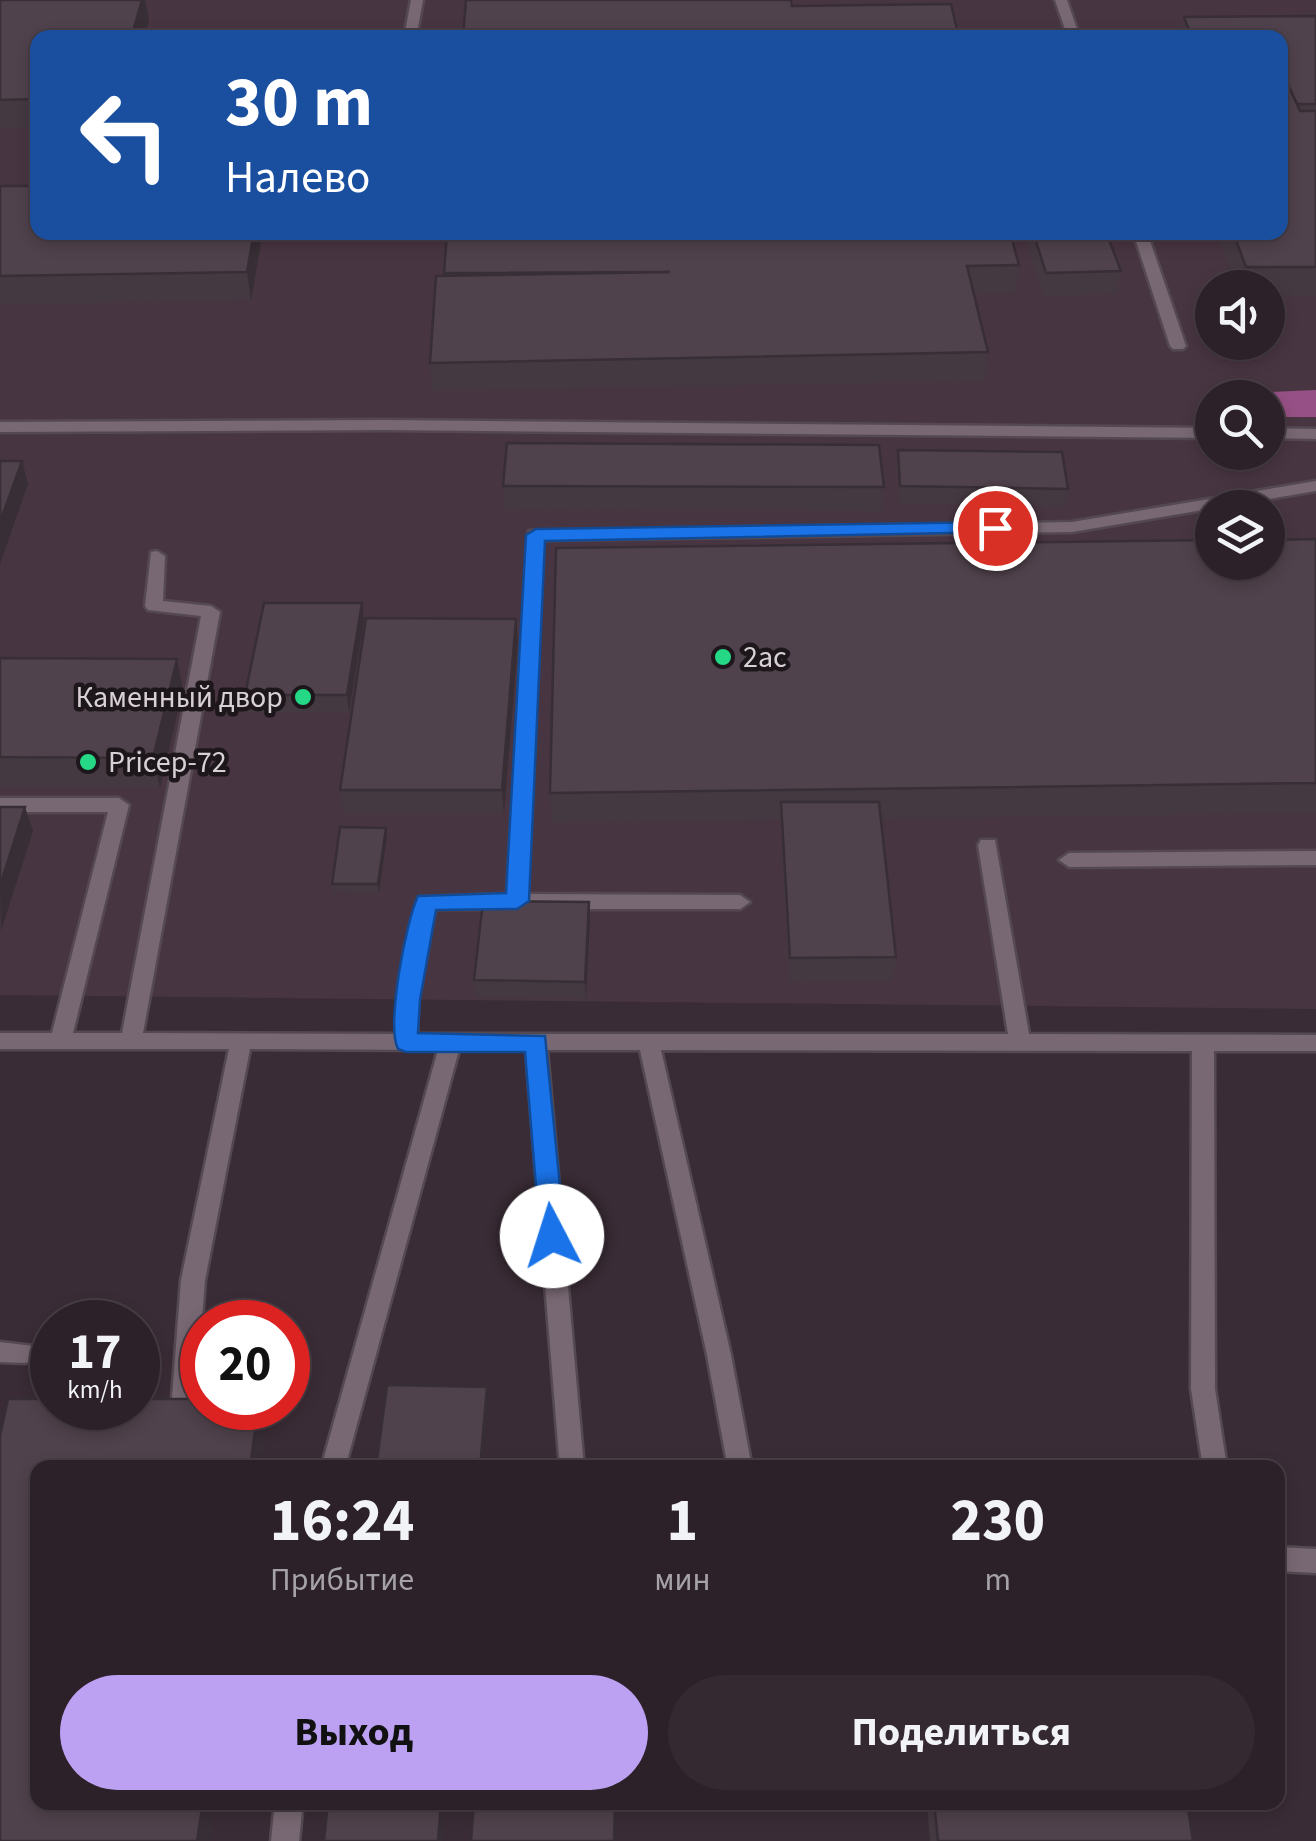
<!DOCTYPE html>
<html lang="ru">
<head>
<meta charset="utf-8">
<style>
  body { margin:0; font-family:"Source Sans 3",sans-serif; background:#342930; color:#f1f3f6; height:100vh; display:flex; flex-direction:column; font-size:38px; white-space:nowrap }
  * { box-sizing:border-box; margin:0 }
  p { font-size:32px; color:#a6a3a8 }
  .icon { flex:none; width:55px; height:55px; fill:none; stroke:currentColor; stroke-width:2; stroke-linecap:round; stroke-linejoin:round }
  .map { position:relative; flex:1; overflow:hidden }
  .sheet { position:absolute; left:30px; top:1460px; width:1255px; height:350px; display:flex; flex-direction:column; background:#2c2128; border-radius:20px; box-shadow:0 5px 15px #0003,0 0 0 2px #483e45 }
  .sheet>* { flex:none }
  .guide { position:absolute; left:30px; top:30px; width:1258px; height:210px; border-radius:20px; box-shadow:0 5px 15px #0003,0 0 0 2px #483e45; background:#1a4fa0; color:#fff; overflow:hidden }
  .tools { position:absolute; left:1195px; top:270px; display:grid; gap:20px }
  .tools a { display:grid; place-items:center; width:90px; height:90px; border-radius:50%; background:#2c2128; box-shadow:0 5px 15px #0003,0 0 0 2px #483e45; font-size:50px }
  .speed { position:absolute; left:30px; top:1300px; display:flex; gap:20px; font-size:50px; font-weight:700; text-align:center }
  .speed>* { display:grid; place-content:center; width:130px; height:130px; border-radius:50%; background:#2c2128; box-shadow:0 5px 15px #0003,0 0 0 2px #483e45; line-height:1 }
  .speed small { font-size:25px; font-weight:400 }
  .speed .limit { border:15px solid #d22; background:#fff; color:#111 }
  .pin { position:absolute; display:grid; place-items:center; width:85px; height:85px; color:#fff; margin:-42px; border:5px solid #fff; border-radius:50%; box-shadow:0 2px 10px #0007 }
  .me { position:absolute; width:110px; margin:-55px; rotate:355deg; stroke-linejoin:round; filter:drop-shadow(0 0 8px #0008) }
  .turn { display:flex; align-items:center; gap:35px; height:210px; padding:0 30px; font-size:45px }
  .turn .icon { width:130px; height:130px; stroke-width:2.5 }
  .turn b { display:block; font-size:70px; line-height:85px }
  .eta { display:flex; justify-content:space-evenly; align-items:center; height:170px; text-align:center }
  .eta b { font-size:60px; font-weight:700; line-height:70px }
  .primary-button { display:flex; gap:20px; margin-top:auto; padding:20px 30px }
  .primary-button a { flex:1; height:115px; border-radius:60px; background:#bca0f2; color:#111; font-size:40px; font-weight:700; line-height:115px; text-align:center }
  .primary-button a+a { background:#342930; color:#f1f3f6 }
  .map>svg:first-child { display:block }
</style>
</head>
<body>
<div class="map">
<svg width="1316" height="1841" viewBox="0 0 1316 1841">
  <rect width="100%" height="100%" fill="#3a2c36"/>
  <!-- built -->
  <path fill="#483542" fill-rule="evenodd" d="M 0,0 L 1316,0 L 1316,1009 L 0,995 ZM 38,38 L 1280,38 L 1280,232 L 38,232 ZM 1212,288 L 1268,288 L 1268,342 L 1212,342 ZM 1212,398 L 1268,398 L 1268,452 L 1212,452 ZM 1212,508 L 1268,508 L 1268,562 L 1212,562 Z"/>
  <!-- forest -->
  <path fill="#965085" d="M 1316,390 L 1316,417 L 1268,417 L 1270,392 Z"/>
  <g fill="none" stroke-linecap="round" stroke-linejoin="round">
    <defs>
      <g id="lane">
        <path d="M 411,0 L 423,0 L 416,38 L 404,38 Z"/>
        <path d="M 1055,0 L 1067,0 L 1080,38 L 1068,38 Z"/>
        <path d="M 1133,232 L 1147,232 L 1186,346 L 1183,349 L 1173,349 L 1170,346 Z"/>
        <path d="M 385,420 L 1212,428 L 1212,438 L 385,430 L 0,432 L 0,422 Z"/>
        <path d="M 1268,428 L 1316,429 L 1316,439 L 1268,438 Z"/>
        <path d="M 1316,481 L 1316,491 L 1072,532 L 543,540 L 527,894 L 740,895 L 750,902 L 740,909 L 435,909 L 418,1000 L 417,1034 L 1008,1034 L 978,845 L 981,840 L 995,840 L 1029,1034 L 1316,1035 L 1316,1051 L 1214,1051 L 1215,1389 L 1227,1468 L 1203,1468 L 1191,1389 L 1192,1051 L 661,1050 L 731,1355 L 752,1468 L 728,1468 L 707,1355 L 640,1050 L 547,1050 L 584,1468 L 560,1468 L 526,1050 L 459,1050 L 345,1468 L 321,1468 L 438,1050 L 250,1049 L 205,1280 L 195,1411 L 192,1419 L 183,1422 L 174,1419 L 171,1411 L 181,1280 L 229,1049 L 0,1049 L 0,1033 L 52,1033 L 108,812 L 0,812 L 0,798 L 119,798 L 129,805 L 73,1033 L 122,1033 L 201,616 L 148,610 L 145,606 L 151,552 L 157,551 L 165,556 L 163,601 L 211,606 L 220,612 L 143,1033 L 396,1034 L 398,1000 L 419,897 L 507,894 L 529,531 L 1072,522 Z"/>
        <path d="M 1316,851 L 1316,865 L 1069,867 L 1059,860 L 1069,853 Z"/>
        <path d="M 0,1342 L 33,1346 L 37,1353 L 33,1360 L 25,1363 L 0,1362 Z"/>
        <path d="M 1278,1547 L 1316,1549 L 1316,1573 L 1278,1571 Z"/>
        <path d="M 275,1802 L 303,1802 L 299,1841 L 271,1841 Z"/>
      </g>
    </defs>
    <!-- lane casing -->
    <use href="#lane" stroke="#554951" stroke-width="5"/>
    <!-- lane -->
    <use href="#lane" fill="#786873" fill-rule="evenodd"/>
  </g>
  <!-- wall -->
  <g fill="#453941">
    <path d="M 0,0 L 145,0 L 149,20 L 38,38 L 38,127 L 0,127 Z"/>
    <path d="M 1316,16 L 1316,295 L 1268,295 L 1268,288 L 1237,288 L 1217,232 L 1280,232 L 1280,38 L 1180,38 L 1184,17 Z"/>
    <path d="M 0,186 L 263,232 L 251,300 L 0,305 Z"/>
    <path d="M 447,232 L 1019,265 L 1015,293 L 974,294 L 988,352 L 985,381 L 432,391 L 430,363 L 444,276 Z"/>
    <path d="M 1023,232 L 1106,232 L 1121,271 L 1117,294 L 1043,296 Z"/>
    <path d="M 898,450 L 1068,489 L 1065,506 L 899,503 L 896,466 Z"/>
    <path d="M 503,486 L 884,487 L 882,511 L 504,510 Z"/>
    <path d="M 1316,539 L 1316,813 L 881,819 L 896,957 L 893,981 L 789,982 L 780,820 L 552,823 L 550,793 Z"/>
    <path d="M 516,619 L 518,642 L 504,814 L 343,814 L 340,790 Z"/>
    <path d="M 364,620 L 349,712 L 248,712 L 245,695 Z"/>
    <path d="M 0,658 L 177,659 L 183,689 L 160,788 L 0,787 Z"/>
    <path d="M 387,836 L 379,893 L 333,892 L 332,884 Z"/>
    <path d="M 590,919 L 586,999 L 476,997 L 474,980 Z"/>
    <path d="M 927,1802 L 1187,1802 L 1193,1841 L 930,1841 Z"/>
  </g>
  <!-- shaded-wall -->
  <g fill="#382e35">
    <path d="M 142,0 L 145,0 L 149,20 L 144,38 L 131,38 Z"/>
    <path d="M 254,232 L 263,232 L 251,300 L 247,272 Z"/>
    <path d="M 22,461 L 28,484 L 0,564 L 0,522 Z"/>
    <path d="M 362,603 L 364,620 L 349,712 L 347,695 Z"/>
    <path d="M 516,619 L 518,642 L 504,814 L 502,790 Z"/>
    <path d="M 177,659 L 183,689 L 160,788 L 153,758 Z"/>
    <path d="M 25,807 L 33,831 L 1,931 L 0,886 Z"/>
    <path d="M 386,828 L 387,836 L 379,893 L 378,884 Z"/>
    <path d="M 589,902 L 590,919 L 586,999 L 585,982 Z"/>
    <path d="M 487,1387 L 488,1402 L 483,1468 L 480,1468 Z"/>
    <path d="M 258,1408 L 262,1408 L 267,1426 L 261,1468 L 250,1468 Z"/>
    <path d="M 203,1802 L 215,1802 L 210,1841 L 197,1841 Z"/>
    <path d="M 441,1802 L 445,1802 L 443,1841 L 438,1841 Z"/>
  </g>
  <!-- building -->
  <g fill="#50424c" stroke="#382e35" stroke-width="2.5">
    <path d="M 0,0 L 142,0 L 131,38 L 38,38 L 38,99 L 0,100 Z"/>
    <path d="M 466,0 L 791,0 L 792,6 L 951,4 L 959,38 L 463,38 Z"/>
    <path d="M 1316,16 L 1316,104 L 1297,104 L 1281,70 L 1280,70 L 1280,38 L 1192,38 L 1184,17 Z"/>
    <path d="M 1280,70 L 1281,70 L 1300,111 L 1316,111 L 1316,267 L 1246,267 L 1233,232 L 1280,232 Z"/>
    <path d="M 0,186 L 38,186 L 38,232 L 254,232 L 247,272 L 0,276 Z"/>
    <path d="M 447,232 L 1010,232 L 1019,265 L 967,266 L 988,352 L 430,363 L 436,276 L 670,272 L 444,273 Z"/>
    <path d="M 1033,232 L 1106,232 L 1121,271 L 1046,273 Z"/>
    <path d="M 507,443 L 879,445 L 884,487 L 503,486 Z"/>
    <path d="M 898,450 L 1062,452 L 1068,489 L 900,486 Z"/>
    <path d="M 0,461 L 22,461 L 0,522 Z"/>
    <path d="M 1316,539 L 1316,783 L 550,793 L 556,548 L 1212,540 L 1212,562 L 1268,562 L 1268,540 Z"/>
    <path d="M 264,603 L 362,603 L 347,695 L 245,695 Z"/>
    <path d="M 366,618 L 516,619 L 502,790 L 340,790 Z"/>
    <path d="M 0,658 L 177,659 L 153,758 L 0,757 Z"/>
    <path d="M 781,802 L 879,802 L 896,957 L 790,958 Z"/>
    <path d="M 0,807 L 25,807 L 0,886 Z"/>
    <path d="M 340,827 L 386,828 L 378,884 L 332,884 Z"/>
    <path d="M 483,901 L 589,902 L 585,982 L 474,980 Z"/>
    <path d="M 387,1385 L 487,1387 L 480,1468 L 376,1468 Z"/>
    <path d="M 8,1399 L 52,1399 L 52,1408 L 138,1408 L 138,1399 L 202,1399 L 202,1408 L 258,1408 L 250,1468 L 38,1468 L 38,1802 L 203,1802 L 197,1841 L 0,1841 L 0,1436 Z"/>
    <path d="M 328,1802 L 441,1802 L 438,1841 L 324,1841 Z"/>
    <path d="M 474,1802 L 615,1802 L 614,1841 L 471,1841 Z"/>
    <path d="M 934,1802 L 1187,1802 L 1193,1841 L 938,1841 Z"/>
  </g>
  <!-- route -->
  <path fill="#1a73e8" stroke="#114b97" stroke-width="2.5" d="M 995,522 L 1002,524 L 1002,532 L 545,541 L 529,901 L 517,909 L 436,910 L 420,1000 L 418,1033 L 545,1036 L 565,1236 L 562,1243 L 552,1246 L 543,1243 L 540,1236 L 525,1052 L 406,1052 L 398,1049 C 386,1025 406,921 418,896 L 506,893 L 526,535 L 536,529 Z"/>
  <!-- markers -->
  <g fill="#24d886" stroke="#1d171b" stroke-width="4">
    <circle cx="723" cy="657" r="10"/>
    <circle cx="303" cy="697" r="10"/>
    <circle cx="88" cy="762" r="10"/>
  </g>
  <g text-anchor="middle" stroke-width="9" stroke-linejoin="round" paint-order="stroke">
    <!-- poi labels -->
    <g font-size="30" fill="#d9d0d6" stroke="#1d171b" text-anchor="start">
      <text x="743" y="667">2ас</text>
      <text x="283" y="707" text-anchor="end">Каменный двор</text>
      <text x="108" y="772">Pricep-72</text>
    </g>
  </g>
</svg>
<div class="tools">
<a><svg class="icon" aria-label="sound" viewBox="0 0 24 24"><path d="M4 9h4l5-4v14l-5-4H4zM17 9q2 3 0 6"/></svg></a>
<a><svg class="icon" aria-label="search" viewBox="0 0 24 24"><circle cx="10" cy="10" r="6"/><path d="M15 15l6 6"/></svg></a>
<a><svg class="icon" aria-label="layers" viewBox="0 0 24 24"><path d="M12 4l9 5-9 5-9-5zM3 14l9 5 9-5"/></svg></a>
</div>
<div class="speed"><div>17<small>km/h</small></div><div class="limit">20</div></div>
<div class="pin" style="left:995px;top:528px;background:#d93025"><svg class="icon" aria-label="arrive" viewBox="0 0 24 24"><path d="M6 21V4h12l-3 4 3 4H6"/></svg></div>
<svg class="me" style="left:552px;top:1236px" viewBox="-20 -20 40 40"><circle r="19" fill="#fff"/><path d="M0-13L10 11 0 6-10 11z" fill="#1a73e8"/></svg>
<div class="guide">
<div class="turn"><svg class="icon" aria-label="left" viewBox="0 0 24 24"><path d="M17 20v-9H6M10 6l-5 5 5 5"/></svg><div><b>30 m</b>Налево</div></div>
</div>
<section class="sheet">
<div class="eta">
<div><b>16:24</b><p>Прибытие</p></div>
<div><b>1</b><p>мин</p></div>
<div><b>230</b><p>m</p></div>
</div>
<div class="primary-button"><a>Выход</a><a>Поделиться</a></div>
</section>
</div>
</body>
</html>
